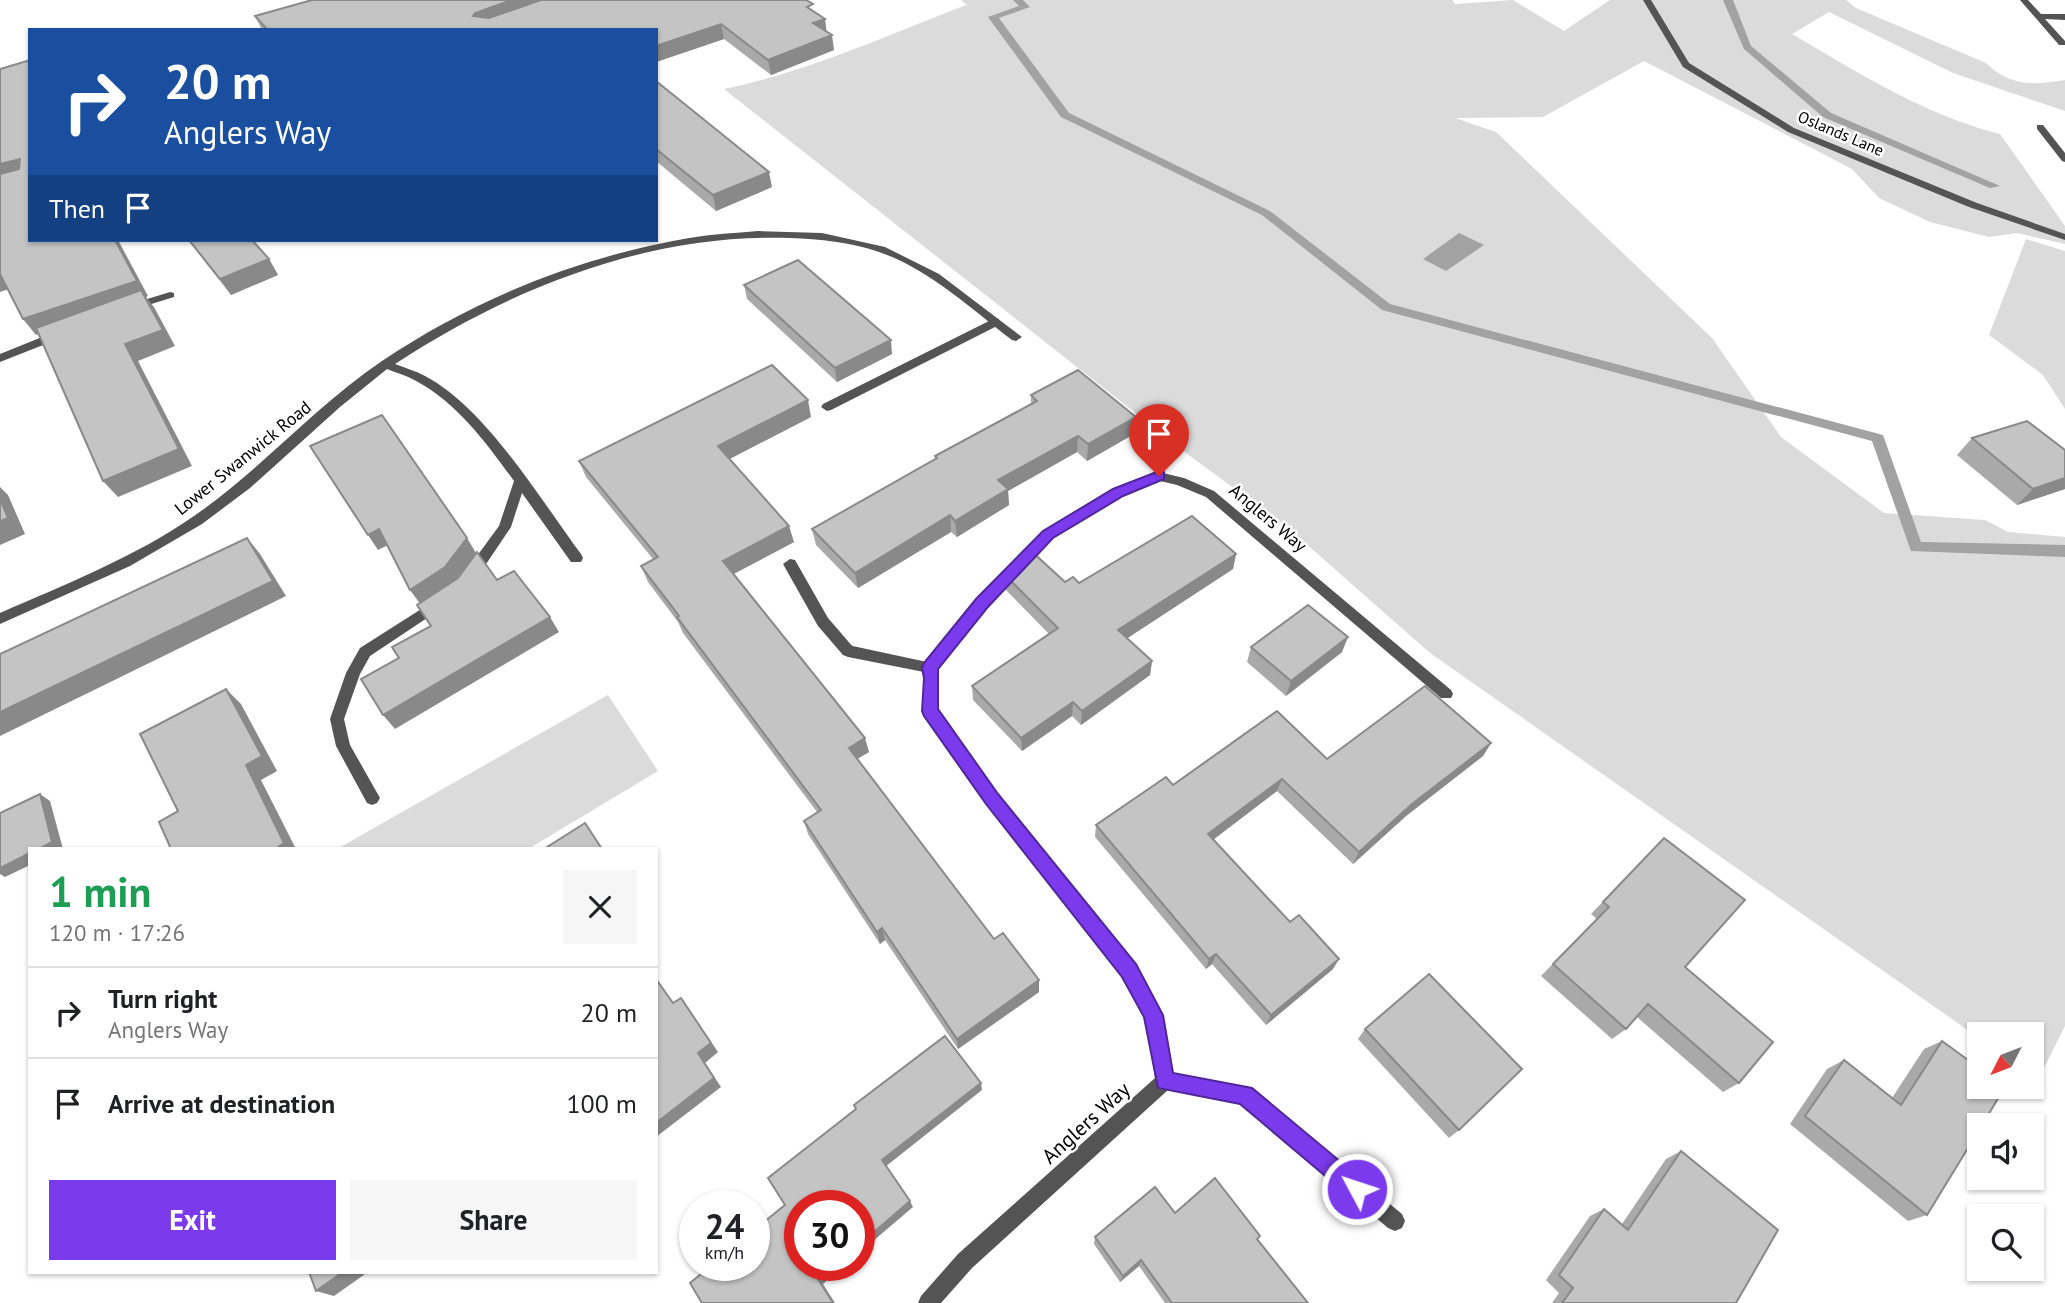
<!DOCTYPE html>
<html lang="en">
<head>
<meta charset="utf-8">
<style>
  body { margin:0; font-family:"PT Sans",sans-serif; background:#f6f6f6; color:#202124; height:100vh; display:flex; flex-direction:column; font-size:26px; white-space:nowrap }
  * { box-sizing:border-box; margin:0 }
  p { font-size:23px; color:#757577 }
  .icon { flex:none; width:38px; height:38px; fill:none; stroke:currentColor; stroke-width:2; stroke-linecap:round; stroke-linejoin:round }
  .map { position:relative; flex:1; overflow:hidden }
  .side { position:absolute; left:28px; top:847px; width:630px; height:427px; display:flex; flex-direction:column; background:#fff; border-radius:0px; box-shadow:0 2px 5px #0004 }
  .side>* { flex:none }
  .top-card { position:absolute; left:28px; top:28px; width:630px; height:214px; border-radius:0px; box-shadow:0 2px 5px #0004; background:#1a4fa0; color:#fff; overflow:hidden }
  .needle { width:46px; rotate:228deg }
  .fabs { position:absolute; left:1967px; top:1022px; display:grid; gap:14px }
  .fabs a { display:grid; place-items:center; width:77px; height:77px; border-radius:0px; background:#fff; box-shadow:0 2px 5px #0004; font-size:35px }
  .speed { position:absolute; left:679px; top:1190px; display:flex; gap:14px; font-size:35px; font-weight:700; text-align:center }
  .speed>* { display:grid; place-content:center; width:91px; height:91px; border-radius:50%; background:#fff; box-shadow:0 2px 5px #0004; line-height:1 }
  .speed small { font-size:18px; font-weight:400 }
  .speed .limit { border:10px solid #d22; background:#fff; color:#111 }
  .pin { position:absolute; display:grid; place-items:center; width:60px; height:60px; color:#fff; margin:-72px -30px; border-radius:50% 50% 50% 0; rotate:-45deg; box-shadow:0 0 7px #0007 }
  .pin .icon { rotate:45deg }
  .me { position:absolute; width:77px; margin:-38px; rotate:310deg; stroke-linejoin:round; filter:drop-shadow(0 0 5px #0008) }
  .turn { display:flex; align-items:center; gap:24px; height:147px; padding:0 21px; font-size:32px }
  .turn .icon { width:91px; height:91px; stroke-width:2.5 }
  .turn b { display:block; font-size:49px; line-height:60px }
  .then { display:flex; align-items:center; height:66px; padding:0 21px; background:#0003; gap:14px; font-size:26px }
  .round { display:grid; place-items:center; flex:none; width:74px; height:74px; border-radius:0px; background:#f6f6f6 }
  .headline { display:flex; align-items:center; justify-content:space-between; height:119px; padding:0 21px }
  h1 { font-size:42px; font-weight:800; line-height:52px; color:#1e9e55 }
  .action { display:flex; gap:14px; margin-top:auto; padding:14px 21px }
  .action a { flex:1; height:80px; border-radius:0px; background:#7c3aed; color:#fff; font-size:28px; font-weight:800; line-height:80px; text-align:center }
  .action a+a { background:#f6f6f6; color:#202124 }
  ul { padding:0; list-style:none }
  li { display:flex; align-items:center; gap:21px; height:91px; padding:0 21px; border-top:2px solid #e0e0e0 }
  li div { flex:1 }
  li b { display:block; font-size:26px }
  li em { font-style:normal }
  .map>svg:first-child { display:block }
</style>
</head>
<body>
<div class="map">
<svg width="2065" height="1303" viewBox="0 0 2065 1303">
  <rect width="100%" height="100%" fill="#fff"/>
  <!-- green -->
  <g fill="#dbdbdb">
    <path d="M 961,0 L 1452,0 L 1455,4 L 1513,0 L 1564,31 L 1610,0 L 1846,0 L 1856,8 L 1986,63 C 2011,87 2033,85 2065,80 L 2065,111 L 1953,73 L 1829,12 L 1792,34 C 1859,73 1924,115 2000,134 L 2065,226 L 2065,244 L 2017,233 L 1989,237 L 1930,222 L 1879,198 L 1852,169 L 1644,61 L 1543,117 L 1455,118 L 1496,132 L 1712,338 L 1781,437 L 1884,513 L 1985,520 L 2008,532 L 2065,537 L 2065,1026 L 2038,1080 L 2032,1075 L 2032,1034 L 1979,1034 L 1979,1038 L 1430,653 L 1287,527 L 1190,456 L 724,89 C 807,72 886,36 966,5 L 969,7 Z"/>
    <path d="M 2026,239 L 2065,251 L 2065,409 L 2043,375 L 1989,335 Z"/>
    <path d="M 608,695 L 658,771 L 528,849 L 337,849 Z"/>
  </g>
  <!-- water -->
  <path fill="#a2a2a2" d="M 1459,233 L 1484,245 L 1446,271 L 1423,259 Z"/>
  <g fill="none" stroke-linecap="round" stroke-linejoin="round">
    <!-- stream -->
    <g fill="#a2a2a2" fill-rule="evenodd">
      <path d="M 1013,0 L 1023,0 L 1030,7 L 999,18 L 1069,113 L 1270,211 L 1390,304 L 1883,435 L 1921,542 L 2065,545 L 2065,557 L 1911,551 L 1872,441 L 1382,310 L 1262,215 L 1061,117 L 988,17 L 1019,6 Z"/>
      <path d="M 1723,0 L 1733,0 L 1751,46 L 1831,113 L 2000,186 L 1990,188 L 1823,117 L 1744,49 Z"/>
    </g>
    <!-- service -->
    <g fill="#545454" fill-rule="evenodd">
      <path d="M 2037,125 L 2043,125 L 2065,153 L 2065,162 L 2062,161 L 2037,129 Z"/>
      <path d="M 170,292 L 174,293 L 174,297 L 132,310 L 127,307 L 128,305 Z"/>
      <path d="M 995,318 L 999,319 L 999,325 L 831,410 L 827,411 L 821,407 L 823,404 Z"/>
      <path d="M 57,331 L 61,332 L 61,338 L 0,362 L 0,354 Z"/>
      <path d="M 790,559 L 795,560 L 828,618 L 853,647 L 855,651 L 853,655 L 843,655 L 818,626 L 783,564 Z"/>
    </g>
    <!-- minor -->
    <g fill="#545454" fill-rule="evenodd">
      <path d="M 1643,0 L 1651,0 L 1689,63 L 1794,128 L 1977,203 L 2065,234 L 2065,240 L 1969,207 L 1788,132 L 1683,67 Z"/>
      <path d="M 2020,0 L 2028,0 L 2041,14 L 2065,14 L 2065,20 L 2045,19 L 2065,41 L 2065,45 L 2059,45 Z"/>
      <path d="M 758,231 L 822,233 L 885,247 L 939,274 L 1022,337 L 1016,341 L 1012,340 C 970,308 929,269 879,252 C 850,242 820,239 790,238 C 649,233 511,288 395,364 C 405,368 416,371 425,376 C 486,408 540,499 581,554 L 583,558 L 581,562 L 571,562 L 522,493 L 511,527 L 476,579 L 466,579 L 464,575 L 466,571 L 499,526 L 514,481 C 487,444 459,405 418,382 C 408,376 397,373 387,369 L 340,407 L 250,488 L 202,524 L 130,566 L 0,624 L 0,613 C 66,584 135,557 194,516 C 261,470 315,406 382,361 C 474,299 579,257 689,238 C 712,234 735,233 758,231 Z"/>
      <path d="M 1159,472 L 1184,478 L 1214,491 L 1451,690 L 1453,694 L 1451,698 L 1441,698 L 1206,497 L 1177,485 L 1160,481 L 1122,496 L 1053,537 L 986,607 L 937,669 L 939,678 L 937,710 L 997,794 L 1135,965 L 1162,1015 L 1172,1073 L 1250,1089 L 1402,1214 L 1405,1221 L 1402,1228 L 1395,1231 L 1388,1228 L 1240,1103 L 1168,1090 L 972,1268 L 941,1303 L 918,1303 L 921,1296 L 958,1254 L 1155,1078 L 1145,1017 L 1123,977 L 987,804 L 925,715 L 923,711 L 924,672 L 848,657 L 843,655 L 841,651 L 843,647 L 848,645 L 927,662 L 976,599 L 1043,531 L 1114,490 Z"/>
      <path d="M 437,599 L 442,600 L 444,604 L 442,608 L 370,656 L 360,674 L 344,719 L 350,745 L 380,798 L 377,803 L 372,805 L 367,803 L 336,746 L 330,719 L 346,673 L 360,648 Z"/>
    </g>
  </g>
  <!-- wall -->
  <g fill="#a9a9a9">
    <path d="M 814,11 L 826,32 L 834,50 L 771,75 L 724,39 L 656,62 L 656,30 L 262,30 L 255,16 Z"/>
    <path d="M 656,81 L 772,187 L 716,211 L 656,161 Z"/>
    <path d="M 188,240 L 252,240 L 269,259 L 278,275 L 231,295 Z"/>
    <path d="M 744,285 L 892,354 L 837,382 L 747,299 Z"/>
    <path d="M 1031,395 L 1136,417 L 1134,434 L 1087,461 L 1077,452 L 1008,491 L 1009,505 L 957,537 L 951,532 L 858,588 L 816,545 L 812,529 L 935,459 L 935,456 L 1031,404 Z"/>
    <path d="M 811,417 L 730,459 L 794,542 L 733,574 L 869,752 L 857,759 L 994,939 L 1039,980 L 1039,992 L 958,1049 L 885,940 L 880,944 L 808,834 L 804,821 L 817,812 L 683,633 L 678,622 L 648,582 L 641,566 L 653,559 L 586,477 L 579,461 Z"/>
    <path d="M 1972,438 L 2065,489 L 2017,505 L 1957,455 Z"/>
    <path d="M 1236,554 L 1233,569 L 1127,638 L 1152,661 L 1150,675 L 1081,725 L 1072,716 L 1022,751 L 973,700 L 972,686 L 1049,634 L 1006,590 L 1005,575 L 1079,583 Z"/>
    <path d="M 1251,647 L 1342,652 L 1286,696 L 1247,662 Z"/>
    <path d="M 1491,743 L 1483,756 L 1406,816 L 1353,864 L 1277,791 L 1214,839 L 1333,969 L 1266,1025 L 1212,964 L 1206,969 L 1095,837 L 1096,825 L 1173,785 Z"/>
    <path d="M 1664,838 L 1685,967 L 1739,1083 L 1723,1092 L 1637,1017 L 1626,1029 L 1612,1039 L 1541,976 L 1597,919 L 1591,914 Z"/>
    <path d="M 1365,1029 L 1459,1130 L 1449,1138 L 1358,1039 Z"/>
    <path d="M 1942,1041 L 1927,1215 L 1908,1221 L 1790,1124 L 1827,1069 L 1844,1060 L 1892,1098 L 1924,1049 Z"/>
    <path d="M 1681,1151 L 1736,1303 L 1552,1303 L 1559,1293 L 1546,1280 L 1590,1216 L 1604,1209 L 1622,1224 L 1666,1159 Z"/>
    <path d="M 1175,1213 L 1257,1240 L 1308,1303 L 1165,1303 L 1139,1266 L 1120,1282 L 1094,1244 L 1095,1237 Z"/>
  </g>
  <!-- shaded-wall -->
  <g fill="#898989">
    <path d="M 512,0 L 560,0 L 479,30 L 473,16 L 475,13 Z"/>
    <path d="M 825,19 L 827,34 L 813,23 Z"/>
    <path d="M 721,24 L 724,39 L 656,62 L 656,46 Z"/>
    <path d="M 832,35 L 834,50 L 771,75 L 768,60 Z"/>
    <path d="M 20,159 L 30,172 L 0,182 L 0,164 Z"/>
    <path d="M 769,172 L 772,187 L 716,211 L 713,195 Z"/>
    <path d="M 115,240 L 118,240 L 148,296 L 146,297 L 154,307 L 175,346 L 138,361 L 192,466 L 118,497 L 103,481 L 125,344 L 145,297 L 36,335 L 23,319 Z"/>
    <path d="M 269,259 L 278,275 L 231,295 L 220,279 Z"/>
    <path d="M 0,273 L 12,288 L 0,292 Z"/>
    <path d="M 891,340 L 892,354 L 837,382 L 835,368 Z"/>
    <path d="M 808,400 L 811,417 L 723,462 L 718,446 Z"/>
    <path d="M 1136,417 L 1134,434 L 1087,461 L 1088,444 Z"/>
    <path d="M 1078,436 L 1077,452 L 1008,491 L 1009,505 L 957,537 L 955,521 L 998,480 Z"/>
    <path d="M 2065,478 L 2065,489 L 2017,505 L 2033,489 Z"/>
    <path d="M 0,487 L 8,495 L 25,534 L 0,545 Z"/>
    <path d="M 950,515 L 951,532 L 858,588 L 855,573 Z"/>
    <path d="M 789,526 L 794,542 L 728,577 L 723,561 Z"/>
    <path d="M 379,529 L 390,544 L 378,550 L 368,535 Z"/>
    <path d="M 247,538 L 260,554 L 286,596 L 0,736 L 0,712 Z"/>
    <path d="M 467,538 L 476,553 L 454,582 L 421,605 L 410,590 Z"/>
    <path d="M 1236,554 L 1233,569 L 1117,645 L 1118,630 Z"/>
    <path d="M 550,617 L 559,632 L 395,729 L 383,715 Z"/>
    <path d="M 1348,637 L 1342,652 L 1286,696 L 1291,681 Z"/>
    <path d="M 1152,661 L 1150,675 L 1081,725 L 1082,711 Z"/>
    <path d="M 226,689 L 241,704 L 277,771 L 261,780 L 296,849 L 275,849 L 246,765 Z"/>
    <path d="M 1073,702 L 1072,716 L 1022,751 L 1021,738 Z"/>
    <path d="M 865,738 L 869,752 L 852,762 L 849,748 Z"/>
    <path d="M 1491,743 L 1483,756 L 1406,816 L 1353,864 L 1359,852 L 1412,804 Z"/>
    <path d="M 1282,779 L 1277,791 L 1205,846 L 1208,834 Z"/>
    <path d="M 40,794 L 50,801 L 63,849 L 39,849 Z"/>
    <path d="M 30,853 L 30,865 L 5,877 L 0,874 L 0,868 Z"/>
    <path d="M 882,928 L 885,940 L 880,944 L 877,932 Z"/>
    <path d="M 1216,954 L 1212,964 L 1206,969 L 1209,959 Z"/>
    <path d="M 1339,959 L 1333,969 L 1266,1025 L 1271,1015 Z"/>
    <path d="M 1039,980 L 1039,992 L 958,1049 L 957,1039 Z"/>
    <path d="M 681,998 L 718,1052 L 705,1063 L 721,1087 L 656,1137 L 656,1123 Z"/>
    <path d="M 981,1083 L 982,1090 L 885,1167 L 882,1160 Z"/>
    <path d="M 910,1201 L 913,1207 L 859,1253 L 859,1245 Z"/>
    <path d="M 1141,1260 L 1139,1266 L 1120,1282 L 1123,1276 Z"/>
    <path d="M 835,1265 L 844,1265 L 823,1284 L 835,1303 L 833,1303 L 818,1279 Z"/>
    <path d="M 343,1272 L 368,1272 L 334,1296 L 316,1291 Z"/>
  </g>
  <!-- building -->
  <g fill="#c4c4c4" stroke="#898989" stroke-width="2">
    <path d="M 312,0 L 512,0 L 475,13 L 473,16 L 489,18 L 541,0 L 806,0 L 813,4 L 807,7 L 825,19 L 813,23 L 832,35 L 768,60 L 721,24 L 656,46 L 656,30 L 265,30 L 267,29 L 255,16 Z"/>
    <path d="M 30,60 L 30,240 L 115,240 L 137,281 L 23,319 L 0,274 L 0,174 L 19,169 L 20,159 L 0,164 L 0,69 Z"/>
    <path d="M 656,81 L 769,172 L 713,195 L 656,149 Z"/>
    <path d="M 189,240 L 252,240 L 269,259 L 220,279 Z"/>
    <path d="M 798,260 L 891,340 L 835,368 L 744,285 Z"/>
    <path d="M 141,290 L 163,330 L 125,344 L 179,449 L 103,481 L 36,328 Z"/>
    <path d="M 772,365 L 808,400 L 718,446 L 789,526 L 723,561 L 865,738 L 849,748 L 994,939 L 1003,933 L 1039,980 L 957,1039 L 882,928 L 877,932 L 804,821 L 821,810 L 677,617 L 679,616 L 641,566 L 658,557 L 579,461 Z"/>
    <path d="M 1078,370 L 1136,417 L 1088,444 L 1078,436 L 998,480 L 1008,489 L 955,521 L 950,515 L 855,573 L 812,529 L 937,458 L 935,456 L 1037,401 L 1031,395 Z"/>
    <path d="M 382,415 L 467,538 L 445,567 L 410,590 L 379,529 L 368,535 L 310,446 Z"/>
    <path d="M 2027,421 L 2065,450 L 2065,478 L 2033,489 L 1972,438 Z"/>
    <path d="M 0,499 L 8,518 L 0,521 Z"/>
    <path d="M 1192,516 L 1236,554 L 1118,630 L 1152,661 L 1082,711 L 1073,702 L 1021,738 L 972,686 L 1058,628 L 1005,575 L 1030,550 L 1065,582 L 1073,577 L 1079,583 Z"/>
    <path d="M 247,538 L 273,581 L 0,712 L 0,654 Z"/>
    <path d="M 477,552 L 497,580 L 514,571 L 550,617 L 383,715 L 361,679 L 399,658 L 392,647 L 431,626 L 417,605 L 458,578 Z"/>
    <path d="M 1308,605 L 1348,637 L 1291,681 L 1251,647 Z"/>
    <path d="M 1425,686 L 1491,743 L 1412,804 L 1359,852 L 1282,779 L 1208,834 L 1290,922 L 1299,915 L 1339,959 L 1271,1015 L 1216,954 L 1209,959 L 1096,825 L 1166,777 L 1173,785 L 1277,711 L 1327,759 Z"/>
    <path d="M 226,689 L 262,756 L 246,765 L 284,843 L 275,849 L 171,849 L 159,822 L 178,811 L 140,734 Z"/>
    <path d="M 40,794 L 52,842 L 39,849 L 30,849 L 30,853 L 0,868 L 0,813 Z"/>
    <path d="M 585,823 L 602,849 L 544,849 Z"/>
    <path d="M 1664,838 L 1745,900 L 1685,967 L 1773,1042 L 1739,1083 L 1648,1004 L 1626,1029 L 1553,964 L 1609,907 L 1603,902 Z"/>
    <path d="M 1429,974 L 1522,1069 L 1459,1130 L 1365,1029 Z"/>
    <path d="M 656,979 L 673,1003 L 681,998 L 711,1043 L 698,1053 L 714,1078 L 656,1123 Z"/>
    <path d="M 945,1036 L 981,1083 L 882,1160 L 910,1201 L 859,1245 L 859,1206 L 800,1206 L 800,1265 L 835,1265 L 818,1279 L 833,1303 L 702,1303 L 690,1283 L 712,1265 L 754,1265 L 754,1230 L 785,1205 L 768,1178 L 856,1109 L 854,1105 Z"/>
    <path d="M 1942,1041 L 1979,1068 L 1979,1087 L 2005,1087 L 1982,1125 L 1979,1125 L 1979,1130 L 1927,1215 L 1805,1116 L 1844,1060 L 1901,1105 Z"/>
    <path d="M 1681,1151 L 1778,1230 L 1736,1303 L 1562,1303 L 1573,1288 L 1559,1275 L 1604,1209 L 1628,1230 Z"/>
    <path d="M 1215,1178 L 1260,1236 L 1257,1239 L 1308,1303 L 1172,1303 L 1141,1260 L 1123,1276 L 1095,1237 L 1155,1187 L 1175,1213 Z"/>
    <path d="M 309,1272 L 343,1272 L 316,1291 Z"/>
  </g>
  <!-- route -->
  <path fill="#7c3aed" stroke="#51269a" stroke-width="2" d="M 1159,471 L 1164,472 L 1164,479 L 1123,496 L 1053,538 L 987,608 L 938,669 L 938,709 L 998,794 L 1136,964 L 1163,1015 L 1173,1073 L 1252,1088 L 1365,1182 L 1368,1189 L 1365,1197 L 1357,1200 L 1350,1197 L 1240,1104 L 1158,1088 L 1144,1017 L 1122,977 L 986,804 L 924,716 L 922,711 L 924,678 L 922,668 L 924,663 L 976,599 L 1043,531 L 1113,489 Z"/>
  <g text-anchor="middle" stroke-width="5" stroke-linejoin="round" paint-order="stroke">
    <!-- far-street labels -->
    <g font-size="16" fill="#000" stroke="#fff">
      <text transform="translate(1841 133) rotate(23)" y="6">Oslands Lane</text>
    </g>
    <!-- street labels -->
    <g font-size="18" fill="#000" stroke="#fff">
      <text transform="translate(243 458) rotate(-39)" y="6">Lower Swanwick Road</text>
      <text transform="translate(1268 518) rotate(40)" y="6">Anglers Way</text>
    </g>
    <!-- near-street labels -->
    <g font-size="21" fill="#000" stroke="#fff">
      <text transform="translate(1086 1123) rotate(-42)" y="7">Anglers Way</text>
    </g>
  </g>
</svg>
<div class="fabs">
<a><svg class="needle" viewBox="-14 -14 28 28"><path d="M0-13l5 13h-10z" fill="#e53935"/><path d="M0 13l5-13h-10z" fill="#757577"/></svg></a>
<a><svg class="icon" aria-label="sound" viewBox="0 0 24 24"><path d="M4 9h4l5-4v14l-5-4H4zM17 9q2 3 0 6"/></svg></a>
<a><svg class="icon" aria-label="search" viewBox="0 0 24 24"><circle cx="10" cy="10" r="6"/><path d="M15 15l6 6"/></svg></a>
</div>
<div class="speed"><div>24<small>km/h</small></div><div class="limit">30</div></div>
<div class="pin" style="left:1159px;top:476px;background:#d93025"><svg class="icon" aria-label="arrive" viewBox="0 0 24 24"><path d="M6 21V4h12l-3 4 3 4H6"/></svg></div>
<svg class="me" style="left:1357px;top:1189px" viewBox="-20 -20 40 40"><circle r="17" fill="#7c3aed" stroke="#fff" stroke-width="3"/><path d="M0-11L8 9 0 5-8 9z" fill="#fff"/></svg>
<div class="top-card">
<div class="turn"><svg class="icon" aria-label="right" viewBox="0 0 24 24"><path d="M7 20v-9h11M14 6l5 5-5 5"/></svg><div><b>20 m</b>Anglers Way</div></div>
<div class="then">Then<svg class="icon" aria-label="arrive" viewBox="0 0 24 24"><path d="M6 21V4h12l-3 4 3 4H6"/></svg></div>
</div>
<section class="side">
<div class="headline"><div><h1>1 min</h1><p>120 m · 17:26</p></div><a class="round"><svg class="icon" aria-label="close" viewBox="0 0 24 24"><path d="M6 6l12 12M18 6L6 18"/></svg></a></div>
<ul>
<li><svg class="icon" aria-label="right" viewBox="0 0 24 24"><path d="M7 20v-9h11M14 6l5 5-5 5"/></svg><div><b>Turn right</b><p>Anglers Way</p></div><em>20 m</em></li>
<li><svg class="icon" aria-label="arrive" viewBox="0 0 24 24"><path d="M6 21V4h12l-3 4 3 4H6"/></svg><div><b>Arrive at destination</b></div><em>100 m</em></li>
</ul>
<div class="action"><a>Exit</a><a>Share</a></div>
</section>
</div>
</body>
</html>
